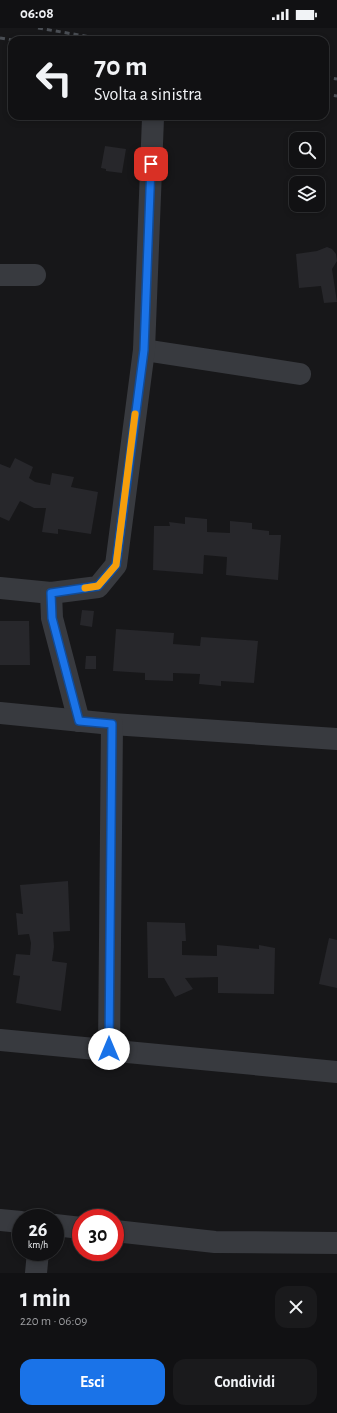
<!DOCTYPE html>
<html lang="it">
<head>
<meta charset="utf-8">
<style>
  body { margin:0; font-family:"Alegreya Sans",sans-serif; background:#1a1a1c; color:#f1f3f6; height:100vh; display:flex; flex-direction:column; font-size:15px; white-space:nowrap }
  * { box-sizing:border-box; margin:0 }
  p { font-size:13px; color:#9c9da0 }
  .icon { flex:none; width:22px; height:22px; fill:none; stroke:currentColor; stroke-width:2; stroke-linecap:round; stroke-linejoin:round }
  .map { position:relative; height:1245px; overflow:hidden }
  .details { display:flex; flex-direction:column; background:#111113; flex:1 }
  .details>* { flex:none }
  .top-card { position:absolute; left:8px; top:8px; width:321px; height:84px; border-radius:12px; box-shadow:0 2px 6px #0003,0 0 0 1px #303133; background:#111113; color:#f1f3f6; overflow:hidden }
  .tools { position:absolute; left:289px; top:104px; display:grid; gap:8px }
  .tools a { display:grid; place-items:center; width:36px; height:36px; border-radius:8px; background:#111113; box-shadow:0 2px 6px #0003,0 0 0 1px #303133; font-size:20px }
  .speed { position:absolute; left:12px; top:1181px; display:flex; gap:8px; font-size:20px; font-weight:700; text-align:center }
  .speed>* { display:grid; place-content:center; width:52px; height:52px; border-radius:50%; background:#111113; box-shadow:0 2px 6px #0003,0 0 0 1px #303133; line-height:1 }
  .speed small { font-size:10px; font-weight:400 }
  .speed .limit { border:6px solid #d22; background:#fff; color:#111 }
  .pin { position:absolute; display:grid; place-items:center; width:34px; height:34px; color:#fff; margin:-17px; border-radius:8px; box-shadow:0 2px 6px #0006 }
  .me { position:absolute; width:44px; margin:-22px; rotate:0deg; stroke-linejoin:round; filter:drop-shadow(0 0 3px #0008) }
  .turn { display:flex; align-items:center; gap:14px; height:84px; padding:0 20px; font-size:18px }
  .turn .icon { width:52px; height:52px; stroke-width:2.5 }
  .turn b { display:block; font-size:28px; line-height:34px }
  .round { display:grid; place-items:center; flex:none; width:42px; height:42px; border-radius:12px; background:#1a1a1c }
  .overview { display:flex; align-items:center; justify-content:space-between; height:68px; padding:0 20px }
  h1 { font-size:24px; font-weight:700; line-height:30px }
  .action { display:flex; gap:8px; margin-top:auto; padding:8px 20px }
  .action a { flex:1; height:46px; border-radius:12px; background:#1a73e8; color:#fff; font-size:16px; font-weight:700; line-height:46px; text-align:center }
  .action a+a { background:#1a1a1c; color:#f1f3f6 }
  .status { display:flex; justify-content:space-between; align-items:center; height:28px; padding:0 20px; background:#111113; direction:ltr }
  .status svg { height:11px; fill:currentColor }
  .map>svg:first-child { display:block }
</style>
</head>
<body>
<div class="status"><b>06:08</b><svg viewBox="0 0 49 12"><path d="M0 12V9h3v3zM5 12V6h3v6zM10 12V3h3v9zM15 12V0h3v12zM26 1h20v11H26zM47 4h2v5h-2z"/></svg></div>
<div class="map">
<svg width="337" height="1245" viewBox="0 0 337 1245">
  <rect width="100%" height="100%" fill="#171719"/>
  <!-- building -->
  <g fill="#27272b">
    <path d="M 105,118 L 126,121 L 122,145 L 106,143 L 106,141 L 101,140 Z"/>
    <path d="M 327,219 L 332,221 L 336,226 L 337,233 L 332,241 L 337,274 L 324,275 L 321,258 L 299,260 L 296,226 L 317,223 Z"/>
    <path d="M 15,430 L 33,439 L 29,450 L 35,454 L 50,457 L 52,445 L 74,449 L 71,459 L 98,464 L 91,506 L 58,501 L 58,506 L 42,504 L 46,480 L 34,480 L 20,473 L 9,493 L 0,489 L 0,436 L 10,440 Z"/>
    <path d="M 185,489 L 207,491 L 207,504 L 230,505 L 230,493 L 252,495 L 252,501 L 269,503 L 269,507 L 281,507 L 278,552 L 226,547 L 227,529 L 204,527 L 203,546 L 153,542 L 154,498 L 170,498 L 169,494 L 185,496 Z"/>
    <path d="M 82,582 L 94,583 L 92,599 L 80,597 Z"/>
    <path d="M 0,593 L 29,593 L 30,637 L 0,637 Z"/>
    <path d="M 116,601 L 174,605 L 173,616 L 200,618 L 201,609 L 258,613 L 254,655 L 221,653 L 221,658 L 199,656 L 200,646 L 173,645 L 173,653 L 145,652 L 145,645 L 113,643 Z"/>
    <path d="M 86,628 L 96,628 L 96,641 L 85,641 Z"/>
    <path d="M 68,853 L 70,903 L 53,904 L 54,919 L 52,933 L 67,935 L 61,983 L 16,975 L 20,948 L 13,947 L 16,926 L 30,927 L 31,915 L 29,906 L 18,907 L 16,885 L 23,886 L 20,857 Z"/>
    <path d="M 147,894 L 185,895 L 186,913 L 182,913 L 182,927 L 217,928 L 217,917 L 259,921 L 259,917 L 275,920 L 274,966 L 218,965 L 218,949 L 185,950 L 193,961 L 175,969 L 164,950 L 148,950 Z"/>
    <path d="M 329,910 L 337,912 L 337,960 L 319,956 Z"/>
  </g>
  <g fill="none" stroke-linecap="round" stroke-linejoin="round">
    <!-- minor -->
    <g stroke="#383a3f" stroke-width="22">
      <path d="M 0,247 L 35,247"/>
      <path d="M 144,322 L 300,346"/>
      <path d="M 0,560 L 51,565 L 98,559 L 116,537 L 144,322 L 153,90"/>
      <path d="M 51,565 L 52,590 L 79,693"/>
      <path d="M 0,685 L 112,696 L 337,711"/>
      <path d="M 0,1012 L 337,1044"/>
      <path d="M 109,1021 L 112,696"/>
      <path d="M 0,1192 L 21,1194"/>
      <path d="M 55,1197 L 81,1200"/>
      <path d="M 115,1203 L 215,1214 L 337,1215"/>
      <path d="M 36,1245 L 38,1224"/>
    </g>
    <!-- rail -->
    <g stroke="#4a4e54" stroke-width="3" stroke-dasharray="5 4" stroke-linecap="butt">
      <path d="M 38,0 L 108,12"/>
      <path d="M 0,10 L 12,12"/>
      <path d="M 325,49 L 337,51"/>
      <path d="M 325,66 L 337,68"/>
    </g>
  </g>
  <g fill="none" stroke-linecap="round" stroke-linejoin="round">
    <defs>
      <path id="route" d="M 109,1021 L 112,696 L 79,693 L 52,590 L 51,565 L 98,558 L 116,537 L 144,322 L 151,136"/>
    </defs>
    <!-- route casing -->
    <use href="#route" stroke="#114b97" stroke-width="10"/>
    <!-- route -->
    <use href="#route" stroke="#1a73e8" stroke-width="7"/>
    <!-- slow -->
    <path stroke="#f59e0b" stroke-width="7" d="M 85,560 L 98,558 L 116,537 L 135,386"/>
  </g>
</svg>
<div class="tools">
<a><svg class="icon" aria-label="search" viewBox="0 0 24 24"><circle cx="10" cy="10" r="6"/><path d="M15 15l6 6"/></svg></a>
<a><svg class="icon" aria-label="layers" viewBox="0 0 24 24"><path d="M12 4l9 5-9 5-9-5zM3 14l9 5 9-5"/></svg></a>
</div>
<div class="speed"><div>26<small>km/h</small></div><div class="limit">30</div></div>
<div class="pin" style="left:151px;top:136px;background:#d93025"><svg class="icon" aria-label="arrive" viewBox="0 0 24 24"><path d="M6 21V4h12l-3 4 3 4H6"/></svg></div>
<svg class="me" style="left:109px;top:1021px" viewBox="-20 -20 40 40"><circle r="19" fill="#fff"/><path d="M0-13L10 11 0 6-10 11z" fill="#1a73e8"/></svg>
<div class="top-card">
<div class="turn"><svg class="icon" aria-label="left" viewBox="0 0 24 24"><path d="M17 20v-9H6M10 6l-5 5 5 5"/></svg><div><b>70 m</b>Svolta a sinistra</div></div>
</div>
</div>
<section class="details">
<div class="overview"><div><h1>1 min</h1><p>220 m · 06:09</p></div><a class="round"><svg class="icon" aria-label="close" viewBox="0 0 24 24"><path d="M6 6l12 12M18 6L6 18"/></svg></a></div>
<div class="action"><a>Esci</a><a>Condividi</a></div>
</section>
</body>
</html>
